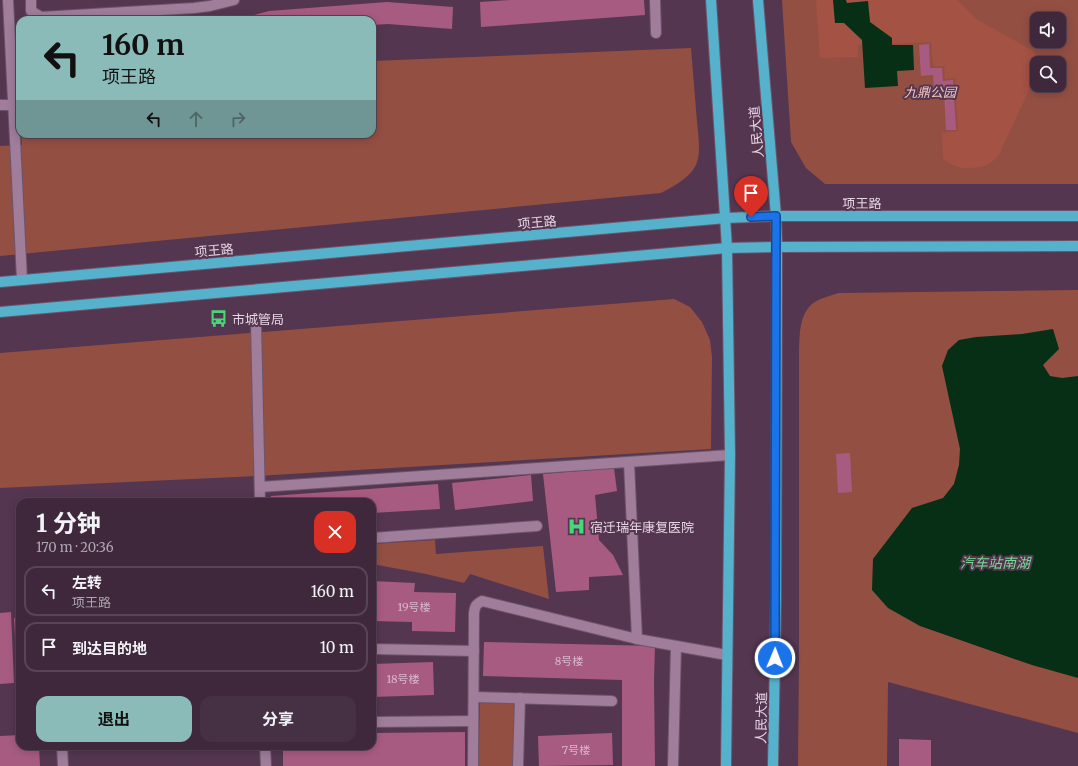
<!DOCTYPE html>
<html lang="zh">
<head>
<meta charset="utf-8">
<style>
  body { margin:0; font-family:Merriweather,"Noto Sans SC",serif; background:#463043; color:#f1f3f6; height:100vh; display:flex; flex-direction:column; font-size:15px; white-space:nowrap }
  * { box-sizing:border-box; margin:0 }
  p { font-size:13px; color:#ada6af }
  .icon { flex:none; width:22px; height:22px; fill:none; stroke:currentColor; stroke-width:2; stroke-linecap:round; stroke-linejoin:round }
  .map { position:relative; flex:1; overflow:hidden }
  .sheet { position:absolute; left:16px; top:498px; width:360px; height:252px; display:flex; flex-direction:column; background:#3f283c; border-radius:12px; box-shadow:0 2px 10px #0003,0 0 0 1px #584456 }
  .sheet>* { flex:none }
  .hud { position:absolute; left:16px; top:16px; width:360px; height:122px; border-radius:12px; box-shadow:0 2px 10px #0003,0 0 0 1px #584456; background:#8bbbb9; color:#111; overflow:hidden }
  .controls { position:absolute; left:1030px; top:12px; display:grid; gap:8px }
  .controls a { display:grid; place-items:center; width:36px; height:36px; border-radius:8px; background:#3f283c; box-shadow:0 2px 10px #0003,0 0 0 1px #584456; font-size:20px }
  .pin { position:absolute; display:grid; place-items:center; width:34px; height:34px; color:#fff; margin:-41px -17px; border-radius:50% 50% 50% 0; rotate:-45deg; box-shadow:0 0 4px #0007 }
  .pin .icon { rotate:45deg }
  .me { position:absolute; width:44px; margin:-22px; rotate:1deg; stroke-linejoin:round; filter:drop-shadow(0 0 3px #0008) }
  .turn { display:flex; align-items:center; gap:14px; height:84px; padding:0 20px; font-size:18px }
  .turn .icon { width:52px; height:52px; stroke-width:2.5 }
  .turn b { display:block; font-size:28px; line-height:34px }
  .lanes { display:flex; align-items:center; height:38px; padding:0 20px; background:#0003; justify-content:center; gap:20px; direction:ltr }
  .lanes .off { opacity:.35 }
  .round { display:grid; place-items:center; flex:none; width:42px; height:42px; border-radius:12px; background:#463043 }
  .overview { display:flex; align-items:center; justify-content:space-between; height:68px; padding:0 20px }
  h1 { font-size:24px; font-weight:700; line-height:30px }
  .primary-button { display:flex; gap:8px; margin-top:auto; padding:8px 20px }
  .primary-button a { flex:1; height:46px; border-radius:12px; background:#8bbbb9; color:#111; font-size:16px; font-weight:700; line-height:46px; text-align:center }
  .primary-button a+a { background:#463043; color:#f1f3f6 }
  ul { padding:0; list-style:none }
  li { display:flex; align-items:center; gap:12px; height:50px; margin:0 8px 6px; padding:0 12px; border:2px solid #584456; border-radius:12px }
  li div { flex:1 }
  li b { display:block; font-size:15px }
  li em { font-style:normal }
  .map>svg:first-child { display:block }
</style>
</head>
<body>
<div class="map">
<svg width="1078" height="766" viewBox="0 0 1078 766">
  <rect width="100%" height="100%" fill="#543650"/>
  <!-- green -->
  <g fill="#944f43" fill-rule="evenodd">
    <path d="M 782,0 L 1078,0 L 1078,184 L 825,184 L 806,168 L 791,142 ZM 1037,19 L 1059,19 L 1059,41 L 1037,41 ZM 1037,63 L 1059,63 L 1059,85 L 1037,85 Z"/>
    <path d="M 691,48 C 693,73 695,97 697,122 C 698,134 701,150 697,162 C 693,176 673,187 661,193 L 0,256 L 0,146 L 22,145 L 21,134 L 372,134 L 372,61 Z"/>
    <path d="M 1078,290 L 1078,733 L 888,682 L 887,766 L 798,766 L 799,659 L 799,349 C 800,334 799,316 812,304 C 818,299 830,296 838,293 Z"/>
    <path d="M 674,299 L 690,307 L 702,322 L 710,340 L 712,357 L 711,449 L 256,476 L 0,488 L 0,353 Z"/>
    <path d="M 435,540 L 436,554 L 543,546 L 549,599 L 470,574 L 464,583 L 426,574 L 372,564 L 372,544 Z"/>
    <path d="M 480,700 L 515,701 L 513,766 L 478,766 Z"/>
  </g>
  <!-- forest -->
  <path fill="#a35244" d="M 816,0 L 957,0 L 976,19 L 1032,50 L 1039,57 L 1040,63 L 1037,63 L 1037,73 L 1002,148 C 998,164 979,169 963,168 C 956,167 949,163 943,159 L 942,133 L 958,131 L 955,78 L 945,79 L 944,66 L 933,66 L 931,42 L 858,45 L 858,57 L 820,58 Z"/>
  <!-- water -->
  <g fill="#062f15">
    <path d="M 833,0 L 846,0 L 847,3 L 868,1 L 870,22 L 892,38 L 892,45 L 913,45 L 914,70 L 897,71 L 898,86 L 865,88 L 862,40 L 844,23 L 835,23 Z"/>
    <path d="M 1053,329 L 1059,349 L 1043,365 L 1050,376 L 1062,378 L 1078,376 L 1078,678 L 1032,665 L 920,626 L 888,608 L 872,590 L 873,559 L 912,508 L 943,498 L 954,484 L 959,465 L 960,449 L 942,366 L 948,350 L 959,340 L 976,337 L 1022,334 Z"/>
  </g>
  <!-- building -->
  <g fill="#a85b81">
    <path d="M 511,0 L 644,0 L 645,15 L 481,27 L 480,2 Z"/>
    <path d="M 387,2 L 453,7 L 452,29 L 388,24 L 372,25 L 372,20 L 236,20 L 269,11 Z"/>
    <path d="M 196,17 L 196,20 L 166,20 L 166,19 Z"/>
    <path d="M 929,44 L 930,68 L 942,68 L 943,81 L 953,80 L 956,130 L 946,130 L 944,91 L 934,92 L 933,75 L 921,76 L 919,45 Z"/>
    <path d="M 850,453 L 852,492 L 838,493 L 836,454 Z"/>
    <path d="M 614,468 L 617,491 L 595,495 L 599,540 L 613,555 L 623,575 L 589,577 L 589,590 L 556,592 L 543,474 Z"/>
    <path d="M 531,475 L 533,501 L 455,510 L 452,483 Z"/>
    <path d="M 438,484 L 440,509 L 372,513 L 372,502 L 271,502 L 271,496 Z"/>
    <path d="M 372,581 L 415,583 L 414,592 L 456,593 L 455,632 L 412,631 L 412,622 L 372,621 Z"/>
    <path d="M 11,612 L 14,683 L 0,684 L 0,613 Z"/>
    <path d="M 20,617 L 20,677 L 17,677 L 14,618 Z"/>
    <path d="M 484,642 L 655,646 L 654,681 L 655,766 L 622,766 L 622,680 L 483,676 Z"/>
    <path d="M 433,662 L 434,695 L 372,697 L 372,664 Z"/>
    <path d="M 465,732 L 465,766 L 283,766 L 283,746 L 372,746 L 372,733 Z"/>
    <path d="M 612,733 L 613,765 L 539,766 L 538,736 Z"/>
    <path d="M 20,735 L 20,746 L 39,746 L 40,766 L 0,766 L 0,736 Z"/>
    <path d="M 899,739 L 931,740 L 931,766 L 899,766 Z"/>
  </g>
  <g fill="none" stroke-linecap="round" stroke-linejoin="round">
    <defs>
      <g id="minor">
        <path d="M 8,0 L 22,280"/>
        <path d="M 31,0 L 31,11 L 41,17 L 194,8 L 210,6 L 234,0"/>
        <path d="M 655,0 L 656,33"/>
        <path d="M 0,105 L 13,105"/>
        <path d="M 256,323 L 260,502"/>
        <path d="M 629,462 L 637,639"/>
        <path d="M 260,487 L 730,455"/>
        <path d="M 372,538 L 537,526"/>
        <path d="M 372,649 L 474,651"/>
        <path d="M 474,697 L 612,701"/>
        <path d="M 372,722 L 473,721"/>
        <path d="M 62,746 L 63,766"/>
        <path d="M 265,746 L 266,766"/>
        <path d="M 473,766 L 474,613 C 475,606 476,604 482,601 L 637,639 L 727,655"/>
        <path d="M 518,766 L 520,698"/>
        <path d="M 673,766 L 676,646"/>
      </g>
      <g id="major">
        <path d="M 711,0 L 727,248 L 730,455 L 726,766"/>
        <path d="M 758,0 L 776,216 L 777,247 L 776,596 L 773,766"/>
        <path d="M 0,282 L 726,218 L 776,216 L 1078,216"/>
        <path d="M 0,312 L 727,248 L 777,247 L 1078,246"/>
      </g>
    </defs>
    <!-- minor casing -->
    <use href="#minor" stroke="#6c546a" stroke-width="12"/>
    <!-- major casing -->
    <use href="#major" stroke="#6c546a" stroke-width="12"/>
    <!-- minor -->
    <use href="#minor" stroke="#9f7d9b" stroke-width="10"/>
    <!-- major -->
    <use href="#major" stroke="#56b1cc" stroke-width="10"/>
  </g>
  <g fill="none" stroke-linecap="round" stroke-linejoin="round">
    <defs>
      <path id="route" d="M 751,217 L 776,216 L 775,658"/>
    </defs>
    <!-- route casing -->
    <use href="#route" stroke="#114b97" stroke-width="10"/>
    <!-- route -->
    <use href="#route" stroke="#1a73e8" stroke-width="7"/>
  </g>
  <!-- icons -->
  <defs>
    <symbol id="bus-bare" viewBox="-9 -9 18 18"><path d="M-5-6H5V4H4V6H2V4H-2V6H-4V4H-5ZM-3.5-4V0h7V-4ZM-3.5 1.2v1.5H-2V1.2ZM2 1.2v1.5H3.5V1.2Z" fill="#48d778" stroke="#543650" stroke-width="2.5" paint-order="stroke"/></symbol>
    <symbol id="hospital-bare" viewBox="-9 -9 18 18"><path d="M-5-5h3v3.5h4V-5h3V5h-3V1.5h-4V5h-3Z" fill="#48d778" stroke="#543650" stroke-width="2.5" paint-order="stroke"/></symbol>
  </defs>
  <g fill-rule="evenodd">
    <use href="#bus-bare" x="206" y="306" width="25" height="25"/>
    <use href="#hospital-bare" x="564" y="514" width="25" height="25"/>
  </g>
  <g text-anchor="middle" stroke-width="4" stroke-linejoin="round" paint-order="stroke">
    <!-- number labels -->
    <g font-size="11" fill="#d7b6cb">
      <text x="414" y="611">19号楼</text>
      <text x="569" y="665">8号楼</text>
      <text x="403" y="683">18号楼</text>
      <text x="576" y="754">7号楼</text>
    </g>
    <!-- park labels -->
    <g font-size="13" font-style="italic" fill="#f4c5bc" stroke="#543650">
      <text x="930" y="97">九鼎公园</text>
    </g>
    <!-- street labels -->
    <g font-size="13" fill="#e7d5e4" stroke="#543650">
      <text transform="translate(756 132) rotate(-95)" y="5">人民大道</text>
      <text x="862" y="208">项王路</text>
      <text transform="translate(537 222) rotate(-5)" y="5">项王路</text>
      <text transform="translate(214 250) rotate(-5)" y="5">项王路</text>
      <text transform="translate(761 718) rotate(-89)" y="5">人民大道</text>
    </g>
    <!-- poi labels -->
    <g font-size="13" fill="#e7d5e4" stroke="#543650" text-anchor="start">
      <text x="232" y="324">市城管局</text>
      <text x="590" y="532">宿迁瑞年康复医院</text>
    </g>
    <!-- water labels -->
    <g font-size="14" font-style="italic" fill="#78db92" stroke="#543650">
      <text x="995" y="568">汽车站南湖</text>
    </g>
  </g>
</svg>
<div class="controls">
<a><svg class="icon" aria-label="sound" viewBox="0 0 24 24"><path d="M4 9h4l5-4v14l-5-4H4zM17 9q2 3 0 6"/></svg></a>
<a><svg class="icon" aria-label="search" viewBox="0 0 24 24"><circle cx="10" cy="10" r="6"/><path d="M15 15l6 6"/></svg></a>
</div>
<div class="pin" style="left:751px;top:217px;background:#d93025"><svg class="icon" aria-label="arrive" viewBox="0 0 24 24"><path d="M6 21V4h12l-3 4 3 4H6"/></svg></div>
<svg class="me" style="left:775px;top:658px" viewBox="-20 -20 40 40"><circle r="17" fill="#1a73e8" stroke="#fff" stroke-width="3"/><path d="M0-11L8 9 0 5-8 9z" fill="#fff"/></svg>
<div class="hud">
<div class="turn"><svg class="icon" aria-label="left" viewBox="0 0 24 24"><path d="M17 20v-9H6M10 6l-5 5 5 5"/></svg><div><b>160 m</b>项王路</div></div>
<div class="lanes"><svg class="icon" aria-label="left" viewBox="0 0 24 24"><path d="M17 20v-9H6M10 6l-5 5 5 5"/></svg><svg class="icon off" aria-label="ahead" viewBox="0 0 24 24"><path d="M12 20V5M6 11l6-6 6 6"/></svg><svg class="icon off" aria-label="right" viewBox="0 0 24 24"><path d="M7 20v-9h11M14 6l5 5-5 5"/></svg></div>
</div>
<section class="sheet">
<div class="overview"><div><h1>1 分钟</h1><p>170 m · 20:36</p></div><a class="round" style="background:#d93025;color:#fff"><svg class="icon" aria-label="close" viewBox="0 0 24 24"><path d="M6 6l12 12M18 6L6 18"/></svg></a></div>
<ul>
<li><svg class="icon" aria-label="left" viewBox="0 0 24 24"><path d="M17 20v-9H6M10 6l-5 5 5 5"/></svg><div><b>左转</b><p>项王路</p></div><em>160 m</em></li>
<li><svg class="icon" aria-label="arrive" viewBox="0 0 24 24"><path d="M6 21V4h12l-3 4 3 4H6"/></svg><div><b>到达目的地</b></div><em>10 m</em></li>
</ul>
<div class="primary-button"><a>退出</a><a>分享</a></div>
</section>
</div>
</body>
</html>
